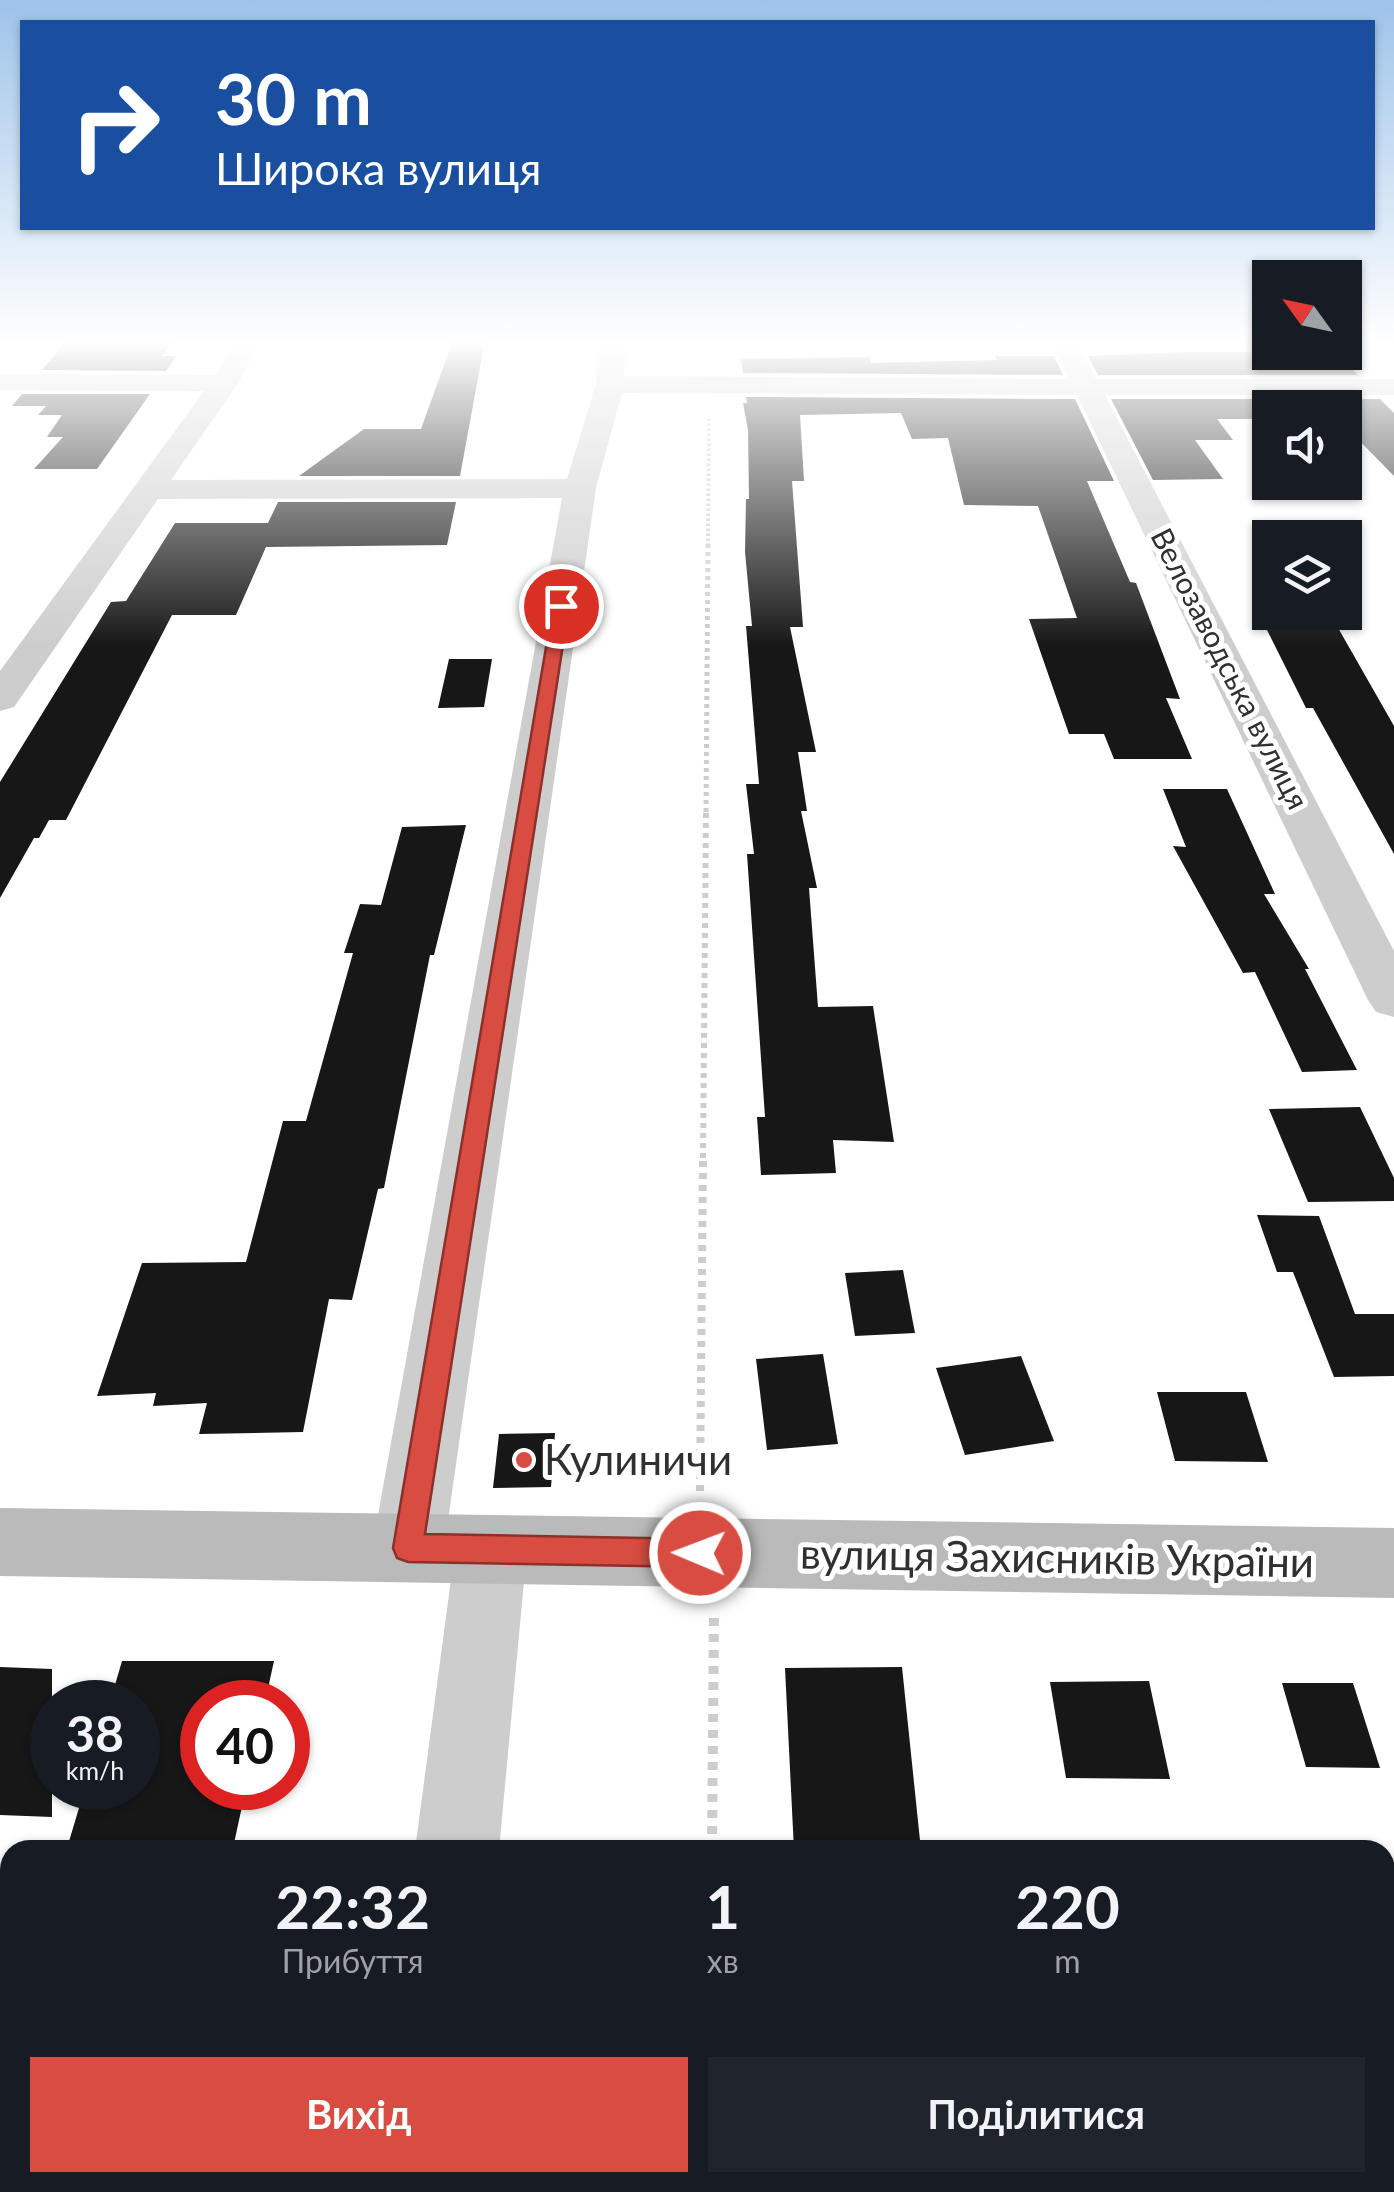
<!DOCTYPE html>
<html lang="uk">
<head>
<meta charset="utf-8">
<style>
  body { margin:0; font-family:Lato,sans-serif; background:#20242c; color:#f1f3f6; height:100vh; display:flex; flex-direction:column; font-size:38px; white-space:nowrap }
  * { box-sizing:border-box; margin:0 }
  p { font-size:32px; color:#9ea1a6 }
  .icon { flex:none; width:55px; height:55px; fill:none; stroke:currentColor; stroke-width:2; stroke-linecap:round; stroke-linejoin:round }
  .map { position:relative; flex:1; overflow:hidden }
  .side { position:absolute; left:0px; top:1840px; width:1395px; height:352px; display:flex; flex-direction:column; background:#171b24; border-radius:30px 30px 0 0; box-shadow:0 2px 8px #0004 }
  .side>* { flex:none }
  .banner { position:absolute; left:20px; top:20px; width:1355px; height:210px; border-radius:0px; box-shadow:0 2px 8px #0004; background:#1a4fa0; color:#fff; overflow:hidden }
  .needle { width:65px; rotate:303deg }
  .controls { position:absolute; left:1252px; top:260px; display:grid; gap:20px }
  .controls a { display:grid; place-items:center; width:110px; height:110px; border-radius:0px; background:#171b24; box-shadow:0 2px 8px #0004; font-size:50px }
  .speed { position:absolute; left:30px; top:1680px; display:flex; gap:20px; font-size:50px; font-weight:700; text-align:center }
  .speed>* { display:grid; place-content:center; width:130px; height:130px; border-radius:50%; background:#171b24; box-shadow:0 2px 8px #0004; line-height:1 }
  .speed small { font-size:25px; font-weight:400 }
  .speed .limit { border:15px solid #d22; background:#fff; color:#111 }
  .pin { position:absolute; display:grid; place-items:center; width:85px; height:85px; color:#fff; margin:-42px; border:5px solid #fff; border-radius:50%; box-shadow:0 2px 10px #0007 }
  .me { position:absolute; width:110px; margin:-55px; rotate:271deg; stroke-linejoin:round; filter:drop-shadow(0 0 8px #0008) }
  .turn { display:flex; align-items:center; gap:35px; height:210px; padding:0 30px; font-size:45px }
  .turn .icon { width:130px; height:130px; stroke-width:2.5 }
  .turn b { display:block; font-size:70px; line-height:85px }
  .eta { display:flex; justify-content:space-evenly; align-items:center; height:170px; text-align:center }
  .eta b { font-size:60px; font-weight:700; line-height:70px }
  .button { display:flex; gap:20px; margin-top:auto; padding:20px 30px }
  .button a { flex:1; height:115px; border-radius:0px; background:#d84c41; color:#fff; font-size:40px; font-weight:700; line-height:115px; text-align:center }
  .button a+a { background:#20242c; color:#f1f3f6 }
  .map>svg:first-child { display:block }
</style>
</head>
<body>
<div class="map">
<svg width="1394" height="2192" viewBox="0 0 1394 2192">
  <rect width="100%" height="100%" fill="#fff"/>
  <!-- building -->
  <g fill="#171717">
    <path d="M 68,340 L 174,340 L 162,356 L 177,356 L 166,371 L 42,370 Z"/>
    <path d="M 453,340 L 485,340 L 460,476 L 299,476 L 364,429 L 421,429 Z"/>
    <path d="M 1187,352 L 1336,352 L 1358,375 L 1098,375 L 1088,356 Z"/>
    <path d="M 995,356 L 1054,356 L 1063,375 L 743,373 L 741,359 L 870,357 L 871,363 L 997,360 Z"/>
    <path d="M 22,394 L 150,394 L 97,469 L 34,469 L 63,437 L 47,437 L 62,415 L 38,415 L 46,406 L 12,406 Z"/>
    <path d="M 746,397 L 1075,399 L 1114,481 L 1087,481 L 1130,582 L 1136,583 L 1180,699 L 1166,698 L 1192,759 L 1114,759 L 1104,734 L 1069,734 L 1029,619 L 1077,618 L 1038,506 L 964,505 L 948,438 L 912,439 L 901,413 L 800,415 L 804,481 L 792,481 L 803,627 L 790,627 L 816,752 L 798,752 L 807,811 L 801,811 L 817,888 L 809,888 L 818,1007 L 873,1006 L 894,1142 L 833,1140 L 836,1173 L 761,1175 L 757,1117 L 765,1117 L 747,854 L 754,854 L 746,784 L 759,784 L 746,626 L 752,626 L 745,552 L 746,499 L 749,499 L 748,430 L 743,403 L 747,403 Z"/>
    <path d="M 1111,399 L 1380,399 L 1394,413 L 1394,476 L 1345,426 L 1345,408 L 1270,408 L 1270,419 L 1217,419 L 1233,440 L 1195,440 L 1223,479 L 1153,480 Z"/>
    <path d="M 278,502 L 456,502 L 447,545 L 266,547 L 236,615 L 172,615 L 66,820 L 49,820 L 39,838 L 34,838 L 0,898 L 0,782 L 111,602 L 126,601 L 175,523 L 268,523 Z"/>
    <path d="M 1270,605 L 1270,612 L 1329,612 L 1394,726 L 1394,854 L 1313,708 L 1306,708 L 1264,624 L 1277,624 L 1264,606 Z"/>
    <path d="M 449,659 L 492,659 L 484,707 L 438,708 Z"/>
    <path d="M 1163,789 L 1227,789 L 1275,894 L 1264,894 L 1309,969 L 1305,969 L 1357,1070 L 1302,1072 L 1255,972 L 1243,973 L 1173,846 L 1186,847 Z"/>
    <path d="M 466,825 L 434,955 L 430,955 L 384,1188 L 378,1189 L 352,1300 L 329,1299 L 303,1432 L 199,1434 L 207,1403 L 153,1406 L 156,1393 L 97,1396 L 142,1263 L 246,1262 L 283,1121 L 306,1121 L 353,953 L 344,953 L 360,904 L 381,905 L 402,827 Z"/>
    <path d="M 1360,1107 L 1394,1178 L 1394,1201 L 1308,1202 L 1269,1109 Z"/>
    <path d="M 1257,1215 L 1319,1216 L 1355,1314 L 1394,1314 L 1394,1376 L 1334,1377 L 1293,1272 L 1277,1272 Z"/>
    <path d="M 903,1270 L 915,1333 L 855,1336 L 845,1273 Z"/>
    <path d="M 823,1354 L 838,1444 L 767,1450 L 756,1359 Z"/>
    <path d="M 1021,1356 L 1054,1441 L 965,1455 L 936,1368 Z"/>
    <path d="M 1157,1392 L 1246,1392 L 1268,1462 L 1175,1461 Z"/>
    <path d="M 555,1433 L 551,1487 L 493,1488 L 499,1434 Z"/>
    <path d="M 122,1661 L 274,1661 L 265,1702 L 202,1702 L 202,1788 L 246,1788 L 233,1848 L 67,1848 L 85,1788 L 138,1788 L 138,1702 L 110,1702 Z"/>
    <path d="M 0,1667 L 52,1669 L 52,1817 L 0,1815 Z"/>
    <path d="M 902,1667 L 921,1850 L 794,1850 L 785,1668 Z"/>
    <path d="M 1149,1681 L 1170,1779 L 1066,1778 L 1050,1682 Z"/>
    <path d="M 1282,1683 L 1353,1683 L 1380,1768 L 1306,1767 Z"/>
  </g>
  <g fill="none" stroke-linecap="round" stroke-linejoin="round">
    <!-- path-far4 -->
    <path stroke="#cdcdcd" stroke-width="4" stroke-dasharray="2.5 2.5" stroke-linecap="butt" d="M 708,546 L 709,419"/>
    <!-- path-far3 -->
    <path stroke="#cdcdcd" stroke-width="5" stroke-dasharray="4 4" stroke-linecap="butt" d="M 706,812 L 708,543"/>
    <!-- path-far2 -->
    <path stroke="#cdcdcd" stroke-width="6" stroke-dasharray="5 5" stroke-linecap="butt" d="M 703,1158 L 706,809"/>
    <!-- path-far1 -->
    <path stroke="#cdcdcd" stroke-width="8" stroke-dasharray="6 6" stroke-linecap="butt" d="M 700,1491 L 703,1156"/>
    <!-- path -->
    <g stroke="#cdcdcd" stroke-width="10" stroke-dasharray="8 8" stroke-linecap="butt">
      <path d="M 712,1850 L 714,1611"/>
      <path d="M 709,2192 L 710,2182"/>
    </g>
    <!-- street -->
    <g fill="#cdcdcd" fill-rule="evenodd">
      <path d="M 236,340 L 262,340 L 238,383 L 171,480 L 567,479 L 596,384 L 600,340 L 626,340 L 624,376 L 1069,379 L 1050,340 L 1076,340 L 1096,379 L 1394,379 L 1394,395 L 1105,395 L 1394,951 L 1394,1017 L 1376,1012 L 1368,1000 L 1077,395 L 622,393 L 596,488 L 444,1548 L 434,1572 L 408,1582 L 382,1572 L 372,1548 L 562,498 L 158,499 L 14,707 L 0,711 L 0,671 L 204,391 L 0,390 L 0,374 L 215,375 Z"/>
      <path d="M 491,1515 L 517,1525 L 527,1549 L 499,1850 L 415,1850 L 455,1549 L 465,1525 Z"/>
      <path d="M 372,2182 L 468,2182 L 467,2192 L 371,2192 Z"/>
    </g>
    <!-- secondary -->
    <path fill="#bababa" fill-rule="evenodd" d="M 0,1508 L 1394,1528 L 1394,1598 L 0,1576 Z"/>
  </g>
  <!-- sky -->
  <linearGradient id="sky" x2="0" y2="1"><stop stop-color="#9dc3e9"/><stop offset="0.53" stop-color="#fff"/><stop offset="1" stop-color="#fff" stop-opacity="0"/></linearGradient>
  <rect width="1394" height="647" fill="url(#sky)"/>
  <!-- route -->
  <path fill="#d84c41" stroke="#8c312a" stroke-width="2.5" d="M 561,602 L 569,606 L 425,1534 L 700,1539 L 710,1543 L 715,1553 L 710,1563 L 700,1567 L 408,1562 L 397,1558 L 393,1548 L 553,606 Z"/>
  <!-- markers -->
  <circle fill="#d84c41" stroke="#fff" stroke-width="4" cx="524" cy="1460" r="10"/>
  <g text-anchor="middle" stroke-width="10" stroke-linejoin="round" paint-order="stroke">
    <!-- far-street labels -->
    <g font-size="30" fill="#303030" stroke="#fff">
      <text transform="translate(1229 669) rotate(63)" y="10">Велозаводська вулиця</text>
    </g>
    <!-- near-poi labels -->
    <g font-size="42" fill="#303030" stroke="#fff" text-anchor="start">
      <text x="544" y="1475">Кулиничи</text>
    </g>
    <!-- near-street labels -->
    <g font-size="42" fill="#303030" stroke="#fff">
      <text transform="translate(1057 1558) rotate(1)" y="15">вулиця Захисників України</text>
    </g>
  </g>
</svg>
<div class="controls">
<a><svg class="needle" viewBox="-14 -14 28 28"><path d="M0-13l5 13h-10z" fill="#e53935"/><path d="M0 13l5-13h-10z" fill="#9ea1a6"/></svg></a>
<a><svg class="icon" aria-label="sound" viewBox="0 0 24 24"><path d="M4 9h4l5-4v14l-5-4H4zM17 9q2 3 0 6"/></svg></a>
<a><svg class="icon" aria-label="layers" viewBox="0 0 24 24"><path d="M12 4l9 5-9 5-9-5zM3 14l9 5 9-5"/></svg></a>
</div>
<div class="speed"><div>38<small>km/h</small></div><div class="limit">40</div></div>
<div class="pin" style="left:561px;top:606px;background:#d93025"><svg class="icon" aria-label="arrive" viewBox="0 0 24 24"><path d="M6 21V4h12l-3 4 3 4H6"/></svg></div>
<svg class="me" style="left:700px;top:1553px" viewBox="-20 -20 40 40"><circle r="17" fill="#d84c41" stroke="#fff" stroke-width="3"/><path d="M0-11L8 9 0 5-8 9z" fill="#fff"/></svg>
<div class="banner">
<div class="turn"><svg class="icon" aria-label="right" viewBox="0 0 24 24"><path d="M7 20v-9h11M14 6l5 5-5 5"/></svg><div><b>30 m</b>Широка вулиця</div></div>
</div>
<section class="side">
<div class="eta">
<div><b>22:32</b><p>Прибуття</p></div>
<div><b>1</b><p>хв</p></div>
<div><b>220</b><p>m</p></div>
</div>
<div class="button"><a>Вихід</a><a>Поділитися</a></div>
</section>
</div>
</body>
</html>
